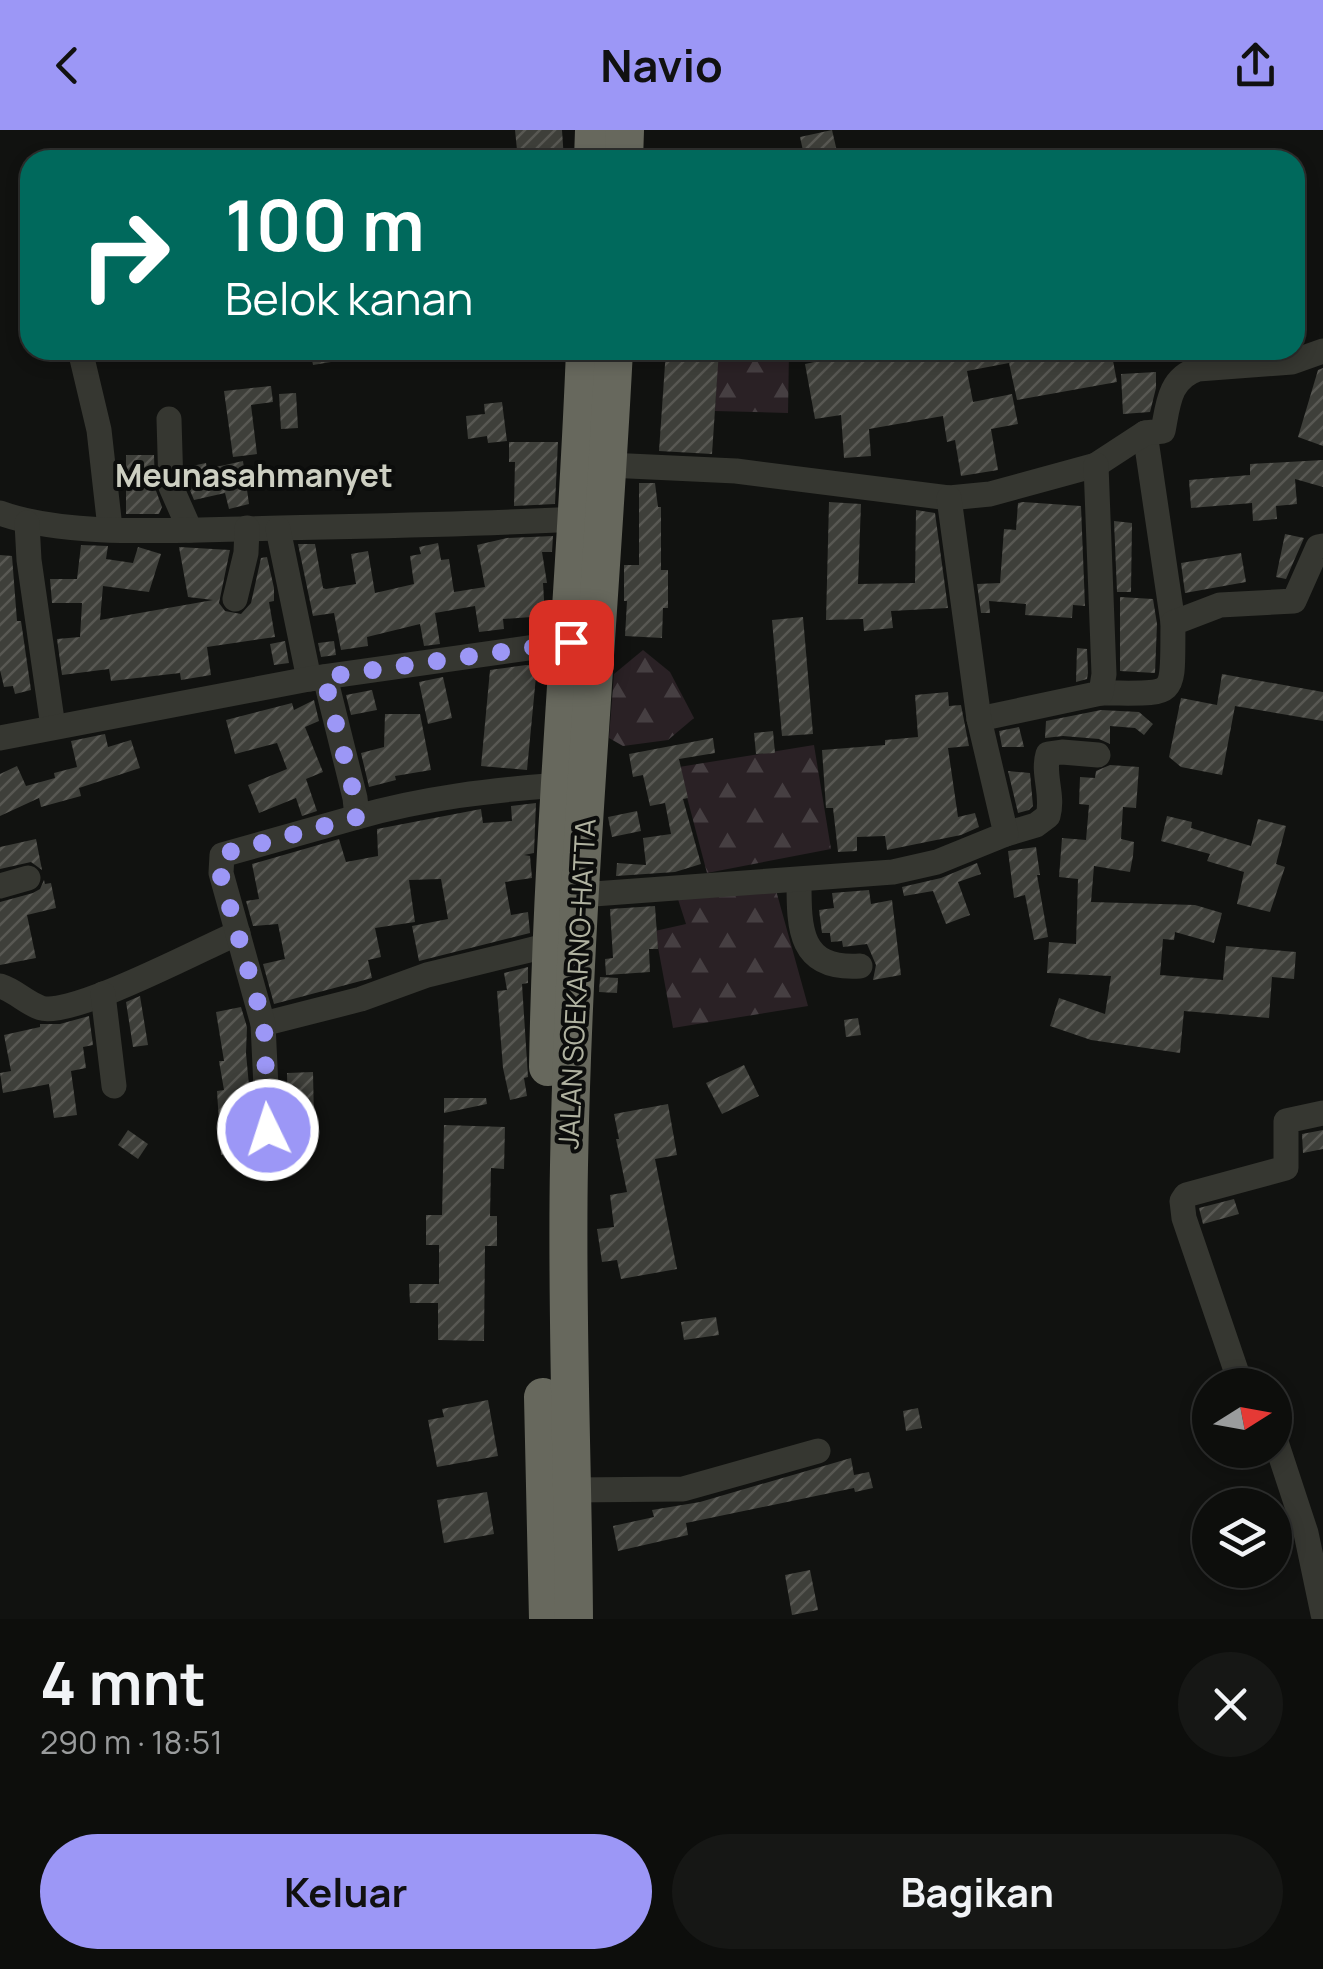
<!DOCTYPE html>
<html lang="id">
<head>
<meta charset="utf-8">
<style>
  body { margin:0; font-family:Manrope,sans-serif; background:#161715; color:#f1f3f6; height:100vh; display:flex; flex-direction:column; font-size:38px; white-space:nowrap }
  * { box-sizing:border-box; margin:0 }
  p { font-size:32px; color:#9a9c9d }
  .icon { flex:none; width:55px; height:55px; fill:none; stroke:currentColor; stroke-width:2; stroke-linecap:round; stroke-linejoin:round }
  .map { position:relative; height:1489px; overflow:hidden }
  .sheet { display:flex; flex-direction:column; background:#0d0e0c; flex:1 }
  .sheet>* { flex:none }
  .hud { position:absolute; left:20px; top:20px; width:1285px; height:210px; border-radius:30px; box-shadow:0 5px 15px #0003,0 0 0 2px #2d2e2d; background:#00695c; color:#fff; overflow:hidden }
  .needle { width:65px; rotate:79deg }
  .buttons { position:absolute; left:1192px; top:1238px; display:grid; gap:20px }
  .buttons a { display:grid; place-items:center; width:100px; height:100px; border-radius:50%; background:#0d0e0c; box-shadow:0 5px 15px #0003,0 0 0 2px #2d2e2d; font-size:50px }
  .pin { position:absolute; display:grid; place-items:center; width:85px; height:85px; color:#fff; margin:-42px; border-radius:20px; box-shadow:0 5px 15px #0006 }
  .me { position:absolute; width:110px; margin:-55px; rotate:356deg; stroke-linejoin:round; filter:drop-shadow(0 0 8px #0008) }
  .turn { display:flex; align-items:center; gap:35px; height:210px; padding:0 40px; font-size:45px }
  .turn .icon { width:130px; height:130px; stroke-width:2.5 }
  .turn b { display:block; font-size:70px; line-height:85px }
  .round { display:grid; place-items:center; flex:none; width:105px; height:105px; border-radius:52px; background:#161715 }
  .overview { display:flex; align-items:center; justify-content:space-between; height:170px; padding:0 40px }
  h1 { font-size:60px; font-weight:700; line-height:75px }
  .primary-button { display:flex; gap:20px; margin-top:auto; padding:20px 40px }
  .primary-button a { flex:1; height:115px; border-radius:60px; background:#9c97f6; color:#111; font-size:40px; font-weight:700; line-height:115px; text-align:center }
  .primary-button a+a { background:#161715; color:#f1f3f6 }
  header { display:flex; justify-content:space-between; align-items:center; height:130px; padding:0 40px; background:#9c97f6; color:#111; font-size:45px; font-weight:700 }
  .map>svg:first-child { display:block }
</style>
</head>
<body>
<header><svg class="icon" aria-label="back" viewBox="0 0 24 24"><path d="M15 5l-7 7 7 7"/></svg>Navio<svg class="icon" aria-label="share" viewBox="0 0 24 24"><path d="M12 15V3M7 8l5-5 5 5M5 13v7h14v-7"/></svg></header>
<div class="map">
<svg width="1323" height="1489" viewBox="0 0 1323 1489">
  <defs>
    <pattern id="forest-firs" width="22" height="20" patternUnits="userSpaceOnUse" patternTransform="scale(2.5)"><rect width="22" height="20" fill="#2a2125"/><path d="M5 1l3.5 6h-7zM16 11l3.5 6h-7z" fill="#463f42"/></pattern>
    <pattern id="building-hatch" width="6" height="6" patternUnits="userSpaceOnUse" patternTransform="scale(2.5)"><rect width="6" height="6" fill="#3e3f3a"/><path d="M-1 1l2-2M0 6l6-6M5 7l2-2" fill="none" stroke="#585853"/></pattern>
  </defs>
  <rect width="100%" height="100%" fill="#111210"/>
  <!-- forest -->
  <g fill="url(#forest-firs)">
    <path d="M 718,220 L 789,220 L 788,283 L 715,281 Z"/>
    <path d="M 643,520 L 670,542 L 694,588 L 668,610 L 623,616 L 609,608 L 614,544 Z"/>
    <path d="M 814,615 L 831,719 L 707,743 L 679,637 Z"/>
    <path d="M 774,753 L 808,876 L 673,898 L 655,801 L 686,794 L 675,760 Z"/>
  </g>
  <!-- building -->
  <g fill="url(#building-hatch)">
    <path d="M 515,0 L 562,0 L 564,30 L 518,30 Z"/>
    <path d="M 832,0 L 839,30 L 805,30 L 800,7 Z"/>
    <path d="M 310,220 L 354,220 L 355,228 L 313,235 Z"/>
    <path d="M 666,220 L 719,220 L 712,324 L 659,321 Z"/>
    <path d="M 870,220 L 1111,220 L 1117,252 L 1017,270 L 1009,233 L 967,241 L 973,272 L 1012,264 L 1018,294 L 991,299 L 998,340 L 961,346 L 955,310 L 947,312 L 943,286 L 869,299 L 871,326 L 844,328 L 841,285 L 815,289 L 805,234 Z"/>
    <path d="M 1323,238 L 1323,316 L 1298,307 L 1318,240 Z"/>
    <path d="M 1156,242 L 1156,258 L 1150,282 L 1123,284 L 1121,244 Z"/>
    <path d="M 271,256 L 273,272 L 251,275 L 257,324 L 233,327 L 224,261 Z"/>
    <path d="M 296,263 L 298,298 L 281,299 L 279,264 Z"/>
    <path d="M 502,272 L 507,311 L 488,313 L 487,306 L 468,309 L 466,286 L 485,284 L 484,274 Z"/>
    <path d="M 509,312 L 558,312 L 555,374 L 514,376 L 515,332 L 509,332 Z"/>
    <path d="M 126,325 L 154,325 L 155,358 L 162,377 L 159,384 L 126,384 Z"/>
    <path d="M 1323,330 L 1323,357 L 1295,349 L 1297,374 L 1276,376 L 1277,389 L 1253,391 L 1252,373 L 1191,378 L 1189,350 L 1250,345 L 1250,334 Z"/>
    <path d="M 243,331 L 249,374 L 229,379 L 225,363 L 194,370 L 187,353 L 187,337 L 206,333 L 207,339 Z"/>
    <path d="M 639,353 L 655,353 L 658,377 L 661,377 L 661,440 L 668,440 L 668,478 L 663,478 L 662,508 L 625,506 L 627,471 L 624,471 L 624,435 L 639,435 Z"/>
    <path d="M 829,372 L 861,374 L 858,454 L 915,453 L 916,380 L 935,383 L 948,478 L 891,481 L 893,498 L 864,501 L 863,489 L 826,490 Z"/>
    <path d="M 1023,372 L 1081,376 L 1085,476 L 1073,475 L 1072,488 L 1025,485 L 1026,474 L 989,471 L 990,483 L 981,483 L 977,454 L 1000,453 L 1004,399 L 1016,400 L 1018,373 Z"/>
    <path d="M 1114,391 L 1132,393 L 1131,462 L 1117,462 Z"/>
    <path d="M 1285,404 L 1304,408 L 1286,449 L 1276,447 Z"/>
    <path d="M 553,406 L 552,422 L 542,422 L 547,453 L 543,453 L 545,486 L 503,489 L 504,499 L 479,502 L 475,476 L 435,483 L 440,514 L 424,516 L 420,494 L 367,507 L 368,516 L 341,520 L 334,483 L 313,486 L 298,414 L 315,414 L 323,458 L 326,459 L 356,454 L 351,424 L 368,421 L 375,463 L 414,454 L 410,426 L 421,424 L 419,417 L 438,413 L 441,430 L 449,429 L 454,462 L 485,457 L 477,415 L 507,408 Z"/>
    <path d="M 81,415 L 108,416 L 106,429 L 133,433 L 138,417 L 161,424 L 149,462 L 103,456 L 100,490 L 213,470 L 188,467 L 179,417 L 230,420 L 219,473 L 225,481 L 241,484 L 251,473 L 261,428 L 267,427 L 274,458 L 274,471 L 269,472 L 275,507 L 207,517 L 211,545 L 181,550 L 180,543 L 111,551 L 109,539 L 62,545 L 57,509 L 80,507 L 82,473 L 52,473 L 50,449 L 77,449 Z"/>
    <path d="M 1241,423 L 1246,452 L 1185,463 L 1181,433 Z"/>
    <path d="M 0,425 L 12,426 L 17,491 L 21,491 L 31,560 L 15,564 L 13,556 L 4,557 L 0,540 Z"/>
    <path d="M 1120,467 L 1153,469 L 1157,494 L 1155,543 L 1120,541 Z"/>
    <path d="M 803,487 L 813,604 L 782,606 L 772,490 Z"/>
    <path d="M 285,511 L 289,533 L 274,535 L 270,514 Z"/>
    <path d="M 334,511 L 336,525 L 321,527 L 318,513 Z"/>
    <path d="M 1077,518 L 1087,519 L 1088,543 L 1087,549 L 1076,552 Z"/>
    <path d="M 526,535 L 537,536 L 527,640 L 481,636 L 490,540 Z"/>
    <path d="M 1222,544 L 1323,562 L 1323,591 L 1235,576 L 1222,645 L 1181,637 L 1169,627 L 1181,568 L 1217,575 Z"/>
    <path d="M 443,547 L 452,588 L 428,594 L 419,552 Z"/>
    <path d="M 372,560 L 377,580 L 351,585 L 346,565 Z"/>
    <path d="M 948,562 L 949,576 L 961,575 L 969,616 L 948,618 L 958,687 L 975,683 L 979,697 L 961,705 L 887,720 L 885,706 L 857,707 L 857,721 L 838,722 L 833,678 L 826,678 L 822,620 L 885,615 L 885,610 L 918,607 L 915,565 Z"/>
    <path d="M 314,570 L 319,591 L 305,597 L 323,642 L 306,649 L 317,681 L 302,686 L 296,668 L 259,683 L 248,655 L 287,639 L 277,613 L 235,624 L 226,590 L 292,573 L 294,580 Z"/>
    <path d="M 1101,580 L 1139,582 L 1153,594 L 1144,605 L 1135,598 L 1110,596 L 1110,614 L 1099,609 L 1063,606 L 1045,608 L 1046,591 Z"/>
    <path d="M 385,584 L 420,584 L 431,640 L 395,646 L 396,650 L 369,657 L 361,623 L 384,617 Z"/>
    <path d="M 1019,597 L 1024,617 L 1002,617 L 999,601 Z"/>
    <path d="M 773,601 L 775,623 L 756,624 L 754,603 Z"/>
    <path d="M 105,604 L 108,617 L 131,610 L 140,638 L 79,658 L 81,666 L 41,677 L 39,668 L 0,686 L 0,644 L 17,636 L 26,656 L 55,648 L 54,643 L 77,637 L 71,611 Z"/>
    <path d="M 713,608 L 715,623 L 679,629 L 688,668 L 683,669 L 701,734 L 675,742 L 616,746 L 617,733 L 646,735 L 643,708 L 671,704 L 665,673 L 650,676 L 643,645 L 633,647 L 629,624 Z"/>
    <path d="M 1110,635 L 1139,637 L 1136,678 L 1123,677 L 1121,709 L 1134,712 L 1133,726 L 1130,742 L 1094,736 L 1091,772 L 1195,775 L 1222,783 L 1214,813 L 1175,802 L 1174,810 L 1163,809 L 1160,845 L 1223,850 L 1226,816 L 1296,822 L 1294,849 L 1272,847 L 1269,888 L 1184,881 L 1180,923 L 1091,910 L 1050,896 L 1059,868 L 1105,884 L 1111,846 L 1047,843 L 1049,812 L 1076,814 L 1078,749 L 1059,747 L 1062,708 L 1086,710 L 1089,675 L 1079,674 L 1080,647 L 1095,648 L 1096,641 Z"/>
    <path d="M 1008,641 L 1030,643 L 1033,676 L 1029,680 L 1018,683 Z"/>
    <path d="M 536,673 L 534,723 L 524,725 L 530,726 L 532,748 L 505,752 L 511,785 L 528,782 L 530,803 L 419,831 L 412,796 L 448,789 L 441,749 L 409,750 L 415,792 L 375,798 L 381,827 L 368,830 L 372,848 L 274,874 L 263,834 L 285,829 L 278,794 L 253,796 L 246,771 L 259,769 L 252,734 L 339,709 L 346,732 L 378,726 L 377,699 L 481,679 L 483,693 L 512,691 L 511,676 Z"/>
    <path d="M 637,681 L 641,701 L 612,707 L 608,687 Z"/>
    <path d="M 1167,686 L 1192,692 L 1191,698 L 1251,716 L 1258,689 L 1286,696 L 1276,734 L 1285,737 L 1270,782 L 1237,774 L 1244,742 L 1207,731 L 1210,724 L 1161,711 Z"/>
    <path d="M 36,709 L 42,740 L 31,732 L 0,739 L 0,717 Z"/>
    <path d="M 1036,717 L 1040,745 L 1037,745 L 1048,807 L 1034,810 L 1025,765 L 1014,768 L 1008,721 Z"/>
    <path d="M 977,733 L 981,744 L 958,752 L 970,785 L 946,794 L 933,761 L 904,766 L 902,757 L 941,748 Z"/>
    <path d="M 44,750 L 45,754 L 51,753 L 56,778 L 27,785 L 36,828 L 0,835 L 0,772 L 33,763 L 40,759 Z"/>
    <path d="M 869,760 L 871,774 L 892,770 L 901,845 L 873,850 L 876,835 L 867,814 L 843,817 L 842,811 L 831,812 L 830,803 L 822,803 L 819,780 L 834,778 L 832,763 Z"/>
    <path d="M 655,776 L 658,819 L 649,819 L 650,842 L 606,845 L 605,829 L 613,828 L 610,779 Z"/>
    <path d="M 528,837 L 528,853 L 522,854 L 528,947 L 524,948 L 527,966 L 510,970 L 503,938 L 497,861 L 507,860 L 504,843 Z"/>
    <path d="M 600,847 L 618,848 L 617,863 L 599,862 Z"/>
    <path d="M 140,866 L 148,915 L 133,917 L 126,872 Z"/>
    <path d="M 241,877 L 247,897 L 246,923 L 255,1021 L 221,1025 L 217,961 L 224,960 L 219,931 L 224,931 L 216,882 Z"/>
    <path d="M 89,886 L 93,915 L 83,917 L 86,938 L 71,941 L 77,985 L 54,988 L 49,954 L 3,963 L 0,943 L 11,941 L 4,905 L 40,897 L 40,894 L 60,894 Z"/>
    <path d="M 858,888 L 861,905 L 846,907 L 844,890 Z"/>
    <path d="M 744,935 L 759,966 L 722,984 L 706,953 Z"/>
    <path d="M 313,942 L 314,990 L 288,990 L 287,943 Z"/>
    <path d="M 444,968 L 486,968 L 487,974 L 444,983 Z"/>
    <path d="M 668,974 L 677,1025 L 655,1029 L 677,1139 L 621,1149 L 617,1130 L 602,1132 L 597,1099 L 614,1097 L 610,1065 L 627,1062 L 616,1009 L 619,1009 L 614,984 Z"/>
    <path d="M 444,995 L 505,997 L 504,1039 L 491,1038 L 490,1086 L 497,1086 L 497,1116 L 485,1116 L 484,1211 L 438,1210 L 438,1173 L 410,1173 L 409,1154 L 439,1154 L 439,1115 L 426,1115 L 426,1085 L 442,1085 Z"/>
    <path d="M 128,1000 L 148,1014 L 138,1029 L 118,1015 Z"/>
    <path d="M 1323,1000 L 1323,1019 L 1303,1023 L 1302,1004 Z"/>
    <path d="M 1234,1069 L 1239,1084 L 1203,1094 L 1199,1078 Z"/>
    <path d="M 716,1187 L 719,1205 L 684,1210 L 681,1192 Z"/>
    <path d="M 488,1270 L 498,1326 L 437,1337 L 428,1290 L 444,1287 L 442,1279 Z"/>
    <path d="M 918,1278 L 922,1298 L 906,1301 L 903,1281 Z"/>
    <path d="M 851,1328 L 854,1345 L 869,1342 L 873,1358 L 855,1362 L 854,1358 L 686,1393 L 688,1405 L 618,1421 L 613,1396 L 654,1387 L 652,1380 L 700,1372 Z"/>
    <path d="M 487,1362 L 494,1404 L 444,1413 L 437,1370 Z"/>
    <path d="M 810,1440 L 818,1480 L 792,1485 L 785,1445 Z"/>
  </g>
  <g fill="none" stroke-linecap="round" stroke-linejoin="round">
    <!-- minor -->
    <g stroke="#363731" stroke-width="25">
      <path d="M 80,220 L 99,300 L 110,398"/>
      <path d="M 169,289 L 171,357 L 190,400"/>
      <path d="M 1145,303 L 1173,493"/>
      <path d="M 608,335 L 736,341 L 949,368 L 990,364 L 1096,335 L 1145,303 L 1163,301 C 1168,275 1169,248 1198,239 L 1292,232 L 1323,221"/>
      <path d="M 0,383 C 66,407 171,400 242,399 C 355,396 466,395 578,389"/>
      <path d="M 27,393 L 29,430 L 53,597"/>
      <path d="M 278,399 L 309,549"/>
      <path d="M 235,469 L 246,423 L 247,398"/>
      <path d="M 325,547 L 355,668 L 357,687 C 424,668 491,660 560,655"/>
      <path d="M 1101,563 C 1180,563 1172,570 1173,493 L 1220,475 L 1294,471 L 1318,417 L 1323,416"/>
      <path d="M 979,589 L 1101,563 L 1104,544 L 1096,335"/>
      <path d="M 0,608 L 309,549 L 571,512"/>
      <path d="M 1006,704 L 1036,695 L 1048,686 C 1054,665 1042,644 1048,624 L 1062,622 L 1098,625"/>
      <path d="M 799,751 C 799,799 799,840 860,836"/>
      <path d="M 0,756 L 28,748"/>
      <path d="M 580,765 L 893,742 L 937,732 L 1006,704 L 979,589 L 949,368"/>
      <path d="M 0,856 C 16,861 26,873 41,878 C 71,888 203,818 238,803"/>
      <path d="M 103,864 L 114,956"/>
      <path d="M 263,894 L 361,869 L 427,845 L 550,815"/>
      <path d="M 268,1000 L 263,894 L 221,743 L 222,725 L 357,687"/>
      <path d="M 1241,1255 L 1184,1088 L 1182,1071 L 1186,1065 L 1286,1038 L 1286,991 L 1323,983"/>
      <path d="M 1275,1309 L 1306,1403 L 1323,1484"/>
      <path d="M 571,1360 L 683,1359 L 818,1321"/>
    </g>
    <!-- highway -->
    <g stroke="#67685d" stroke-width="38">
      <path d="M 593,30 L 594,0"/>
      <path d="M 624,30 L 625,0"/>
      <path d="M 548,937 C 552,697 576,459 585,220"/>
      <path d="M 543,1267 L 548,1489"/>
      <path d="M 574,1489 C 573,1338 566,1187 569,1035 C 574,763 600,492 614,220"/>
    </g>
  </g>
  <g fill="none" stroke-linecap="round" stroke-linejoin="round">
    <!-- route -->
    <path stroke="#9c97f6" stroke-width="18" stroke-dasharray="0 32.4" d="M 268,1000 L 264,894 L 220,743 L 222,724 L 357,687 L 355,668 L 324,547 L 571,512"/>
  </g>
  <g text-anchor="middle" stroke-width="8" stroke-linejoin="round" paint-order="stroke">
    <!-- street labels -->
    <g font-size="28" fill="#b1b3a1" stroke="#0c0d0c">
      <text transform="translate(577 854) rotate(-87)" y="10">JALAN SOEKARNO-HATTA</text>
    </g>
    <!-- quarter labels -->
    <g font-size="32" font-weight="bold" fill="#cdcfc2" stroke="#0c0d0c">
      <text x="254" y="357">Meunasahmanyet</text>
    </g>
  </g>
</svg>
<div class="buttons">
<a><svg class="needle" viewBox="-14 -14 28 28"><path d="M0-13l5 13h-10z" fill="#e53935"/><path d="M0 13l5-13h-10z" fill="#9a9c9d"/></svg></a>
<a><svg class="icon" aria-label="layers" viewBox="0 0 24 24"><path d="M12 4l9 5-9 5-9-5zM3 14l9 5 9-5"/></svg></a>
</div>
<div class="pin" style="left:571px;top:512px;background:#d93025"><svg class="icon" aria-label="arrive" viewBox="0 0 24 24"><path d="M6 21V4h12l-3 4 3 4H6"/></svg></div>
<svg class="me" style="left:268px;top:1000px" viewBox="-20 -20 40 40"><circle r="17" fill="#9c97f6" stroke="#fff" stroke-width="3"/><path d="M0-11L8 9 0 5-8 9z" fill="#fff"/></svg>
<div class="hud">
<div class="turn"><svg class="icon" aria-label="right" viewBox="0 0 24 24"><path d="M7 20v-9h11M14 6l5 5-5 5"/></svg><div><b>100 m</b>Belok kanan</div></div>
</div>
</div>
<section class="sheet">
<div class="overview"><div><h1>4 mnt</h1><p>290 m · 18:51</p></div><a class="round"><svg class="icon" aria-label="close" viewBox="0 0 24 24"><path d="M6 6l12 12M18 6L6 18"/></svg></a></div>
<div class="primary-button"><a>Keluar</a><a>Bagikan</a></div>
</section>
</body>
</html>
